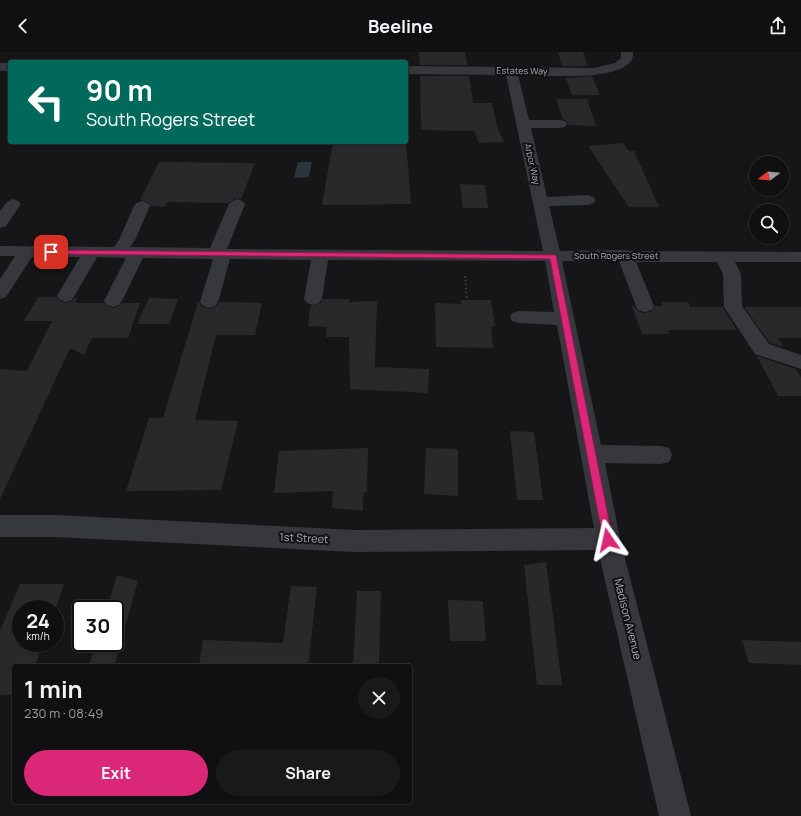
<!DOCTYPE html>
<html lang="en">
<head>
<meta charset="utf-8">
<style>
  body { margin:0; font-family:Manrope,sans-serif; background:#19191b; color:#f1f3f6; height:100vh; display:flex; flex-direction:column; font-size:15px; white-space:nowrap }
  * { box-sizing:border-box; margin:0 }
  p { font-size:13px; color:#9c9d9f }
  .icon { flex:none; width:22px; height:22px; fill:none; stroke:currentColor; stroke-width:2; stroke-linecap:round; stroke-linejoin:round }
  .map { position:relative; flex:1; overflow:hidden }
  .sheet { position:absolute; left:12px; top:612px; width:400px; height:140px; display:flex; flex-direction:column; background:#101012; border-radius:4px; box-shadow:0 1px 3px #0004,0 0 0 1px #303032 }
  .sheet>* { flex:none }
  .top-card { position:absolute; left:8px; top:8px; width:400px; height:84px; border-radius:4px; box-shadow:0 1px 3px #0004,0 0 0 1px #303032; background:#00695c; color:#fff; overflow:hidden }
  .needle { width:26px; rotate:254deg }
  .controls { position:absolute; left:749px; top:104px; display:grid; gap:8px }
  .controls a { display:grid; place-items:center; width:40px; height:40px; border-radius:50%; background:#101012; box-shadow:0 1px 3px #0004,0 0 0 1px #303032; font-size:20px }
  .speed { position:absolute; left:12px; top:548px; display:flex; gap:8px; font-size:20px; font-weight:700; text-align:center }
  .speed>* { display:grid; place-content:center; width:52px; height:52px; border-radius:50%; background:#101012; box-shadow:0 1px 3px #0004,0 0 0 1px #303032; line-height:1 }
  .speed small { font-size:10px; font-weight:400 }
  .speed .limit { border:2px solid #111; border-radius:6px; background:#fff; color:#111 }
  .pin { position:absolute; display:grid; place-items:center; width:34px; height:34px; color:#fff; margin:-17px; border-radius:8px; box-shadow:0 2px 6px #0006 }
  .me { position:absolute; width:44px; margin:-22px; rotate:349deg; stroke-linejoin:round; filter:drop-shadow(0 0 3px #0008) }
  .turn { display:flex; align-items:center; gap:14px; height:84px; padding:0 12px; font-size:18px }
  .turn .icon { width:52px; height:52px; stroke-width:2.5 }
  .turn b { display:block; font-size:28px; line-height:34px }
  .round { display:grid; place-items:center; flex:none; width:42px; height:42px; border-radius:21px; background:#19191b }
  .headline { display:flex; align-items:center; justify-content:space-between; height:68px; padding:0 12px }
  h1 { font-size:24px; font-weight:700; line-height:30px }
  .primary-button { display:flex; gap:8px; margin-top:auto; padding:8px 12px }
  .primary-button a { flex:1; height:46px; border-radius:24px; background:#db2777; color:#fff; font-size:16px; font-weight:700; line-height:46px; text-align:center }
  .primary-button a+a { background:#19191b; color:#f1f3f6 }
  header { display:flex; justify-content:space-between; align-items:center; height:52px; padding:0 12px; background:#101012; font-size:18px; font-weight:700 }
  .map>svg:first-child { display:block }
</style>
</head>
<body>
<header><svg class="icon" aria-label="back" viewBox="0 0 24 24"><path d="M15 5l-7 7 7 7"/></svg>Beeline<svg class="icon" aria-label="share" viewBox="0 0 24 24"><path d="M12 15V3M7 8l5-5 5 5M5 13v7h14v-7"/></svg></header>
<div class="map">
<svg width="801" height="764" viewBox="0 0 801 764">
  <rect width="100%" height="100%" fill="#161618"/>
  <!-- water -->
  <path fill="#2c353c" d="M 298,110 L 312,110 L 309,125 L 294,126 Z"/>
  <!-- building -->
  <g fill="#29292c">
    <path d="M 419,0 L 465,0 L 467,13 L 420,13 Z"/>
    <path d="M 558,0 L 583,0 L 588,14 L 562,14 Z"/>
    <path d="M 420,24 L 469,24 L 473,51 L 492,51 L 497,75 L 504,90 L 479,91 L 474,79 L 421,78 Z"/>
    <path d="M 592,24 L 600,43 L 572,43 L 566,26 Z"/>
    <path d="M 556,47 L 587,47 L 596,74 L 568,73 L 566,68 L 563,67 Z"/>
    <path d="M 333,90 L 406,90 L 411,152 L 322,153 Z"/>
    <path d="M 623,91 L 629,99 L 634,99 L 659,155 L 629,155 L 588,94 Z"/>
    <path d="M 159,110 L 255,111 L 241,147 L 236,146 L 228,151 L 167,150 L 165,155 L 151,154 L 148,150 L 140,148 Z"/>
    <path d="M 460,132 L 485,133 L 488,156 L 463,156 Z"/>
    <path d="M 38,245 L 56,245 L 60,249 L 66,251 L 72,249 L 75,246 L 78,246 L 75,251 L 104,251 L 107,254 L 113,256 L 119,254 L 122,251 L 140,251 L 128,286 L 92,286 L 84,303 L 70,296 L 0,447 L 0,317 L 27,319 L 52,269 L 24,269 Z"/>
    <path d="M 149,246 L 178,247 L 169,272 L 137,272 Z"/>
    <path d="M 323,247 L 349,247 L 349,250 L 377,249 L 375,315 L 429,317 L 428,341 L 350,337 L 349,285 L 326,285 L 327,275 L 308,274 L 310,254 L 319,252 Z"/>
    <path d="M 461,248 L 491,248 L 495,274 L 491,274 L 493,296 L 436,295 L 435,251 L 461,252 Z"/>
    <path d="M 198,250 L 203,255 L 209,257 L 215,255 L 220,250 L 262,251 L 255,283 L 216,283 L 195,368 L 238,369 L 221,438 L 126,439 L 149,366 L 163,366 Z"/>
    <path d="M 661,250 L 688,250 L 690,255 L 722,255 L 737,278 L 668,278 L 669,282 L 642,282 L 632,254 L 634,254 L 638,259 L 645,261 L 652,259 L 655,254 L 663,254 Z"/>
    <path d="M 744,255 L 801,255 L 801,286 L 778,286 L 784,295 L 770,291 Z"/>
    <path d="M 757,304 L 796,317 L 801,325 L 801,344 L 778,344 Z"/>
    <path d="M 510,379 L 534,380 L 543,448 L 517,448 Z"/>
    <path d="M 368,396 L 367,440 L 363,441 L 363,459 L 332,456 L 333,439 L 274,441 L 279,399 Z"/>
    <path d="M 426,396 L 458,397 L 458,444 L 424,442 Z"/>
    <path d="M 546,510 L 562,633 L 537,633 L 524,513 Z"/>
    <path d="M 117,523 L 138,529 L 114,614 L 89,614 L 96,591 L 115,591 L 115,557 L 107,557 Z"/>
    <path d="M 20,532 L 64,532 L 55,558 L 21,557 L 21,591 L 43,591 L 35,614 L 14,614 L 14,643 L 0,643 L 0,579 Z"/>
    <path d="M 291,534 L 317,535 L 308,614 L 199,614 L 203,588 L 283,591 Z"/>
    <path d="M 357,539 L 381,539 L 379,614 L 353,614 Z"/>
    <path d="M 448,548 L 483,549 L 486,589 L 450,589 Z"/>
    <path d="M 742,588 L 801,590 L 801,613 L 749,611 Z"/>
  </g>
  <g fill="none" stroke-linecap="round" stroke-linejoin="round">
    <!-- path -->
    <path stroke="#3d3f44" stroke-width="2" stroke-dasharray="1.5 2.5" stroke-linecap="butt" d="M 465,224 L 467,248"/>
    <!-- minor -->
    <g fill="#37383d" fill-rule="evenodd">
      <path d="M 621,0 L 633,0 C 633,3 633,6 631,9 C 616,30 543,23 518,23 L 529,68 L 560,68 L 565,69 L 567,72 L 565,75 L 560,76 L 531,76 L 547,145 L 588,143 L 593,145 L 596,148 L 593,151 L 588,153 L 549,154 L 560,199 L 625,198 L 630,199 L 801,200 L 801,210 L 735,210 L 741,222 L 742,254 L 769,292 L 801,303 L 801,317 L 755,302 L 724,255 L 723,222 L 717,210 L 636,210 L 654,254 L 652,258 L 645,260 L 638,258 L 636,254 L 619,209 L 562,209 L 601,393 L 661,394 L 669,396 L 672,403 L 669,410 L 661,412 L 605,411 L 620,487 L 691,764 L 659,764 L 598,498 L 355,500 L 55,485 L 0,485 L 0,463 L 55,463 L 355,478 L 594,476 L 557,273 L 519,271 L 512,269 L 510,265 L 512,261 L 519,259 L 554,260 L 545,209 L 328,208 L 322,247 L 319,251 L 313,253 L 307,251 L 304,247 L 311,208 L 230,207 L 218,250 L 215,254 L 209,256 L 203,254 L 200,250 L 213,207 L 143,206 L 122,249 L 119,253 L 113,255 L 107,253 L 104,249 L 126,206 L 97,205 L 72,248 L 66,250 L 60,248 L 57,244 L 80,205 L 32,205 L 6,245 L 0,247 L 0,227 L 15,204 L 0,204 L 0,194 L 114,195 L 119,188 L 134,154 L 136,151 L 142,149 L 148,151 L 150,154 L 135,188 L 130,195 L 210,196 L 229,152 L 232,149 L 237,147 L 242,149 L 245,152 L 227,197 L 543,199 L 506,23 L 406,22 L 406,14 L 594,16 L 615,11 L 621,6 Z"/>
      <rect x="0" y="11" width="10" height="8"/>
      <path d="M 13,147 L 18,149 L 21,152 L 6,174 L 0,176 L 0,159 L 8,149 Z"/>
    </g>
  </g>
  <!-- route -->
  <path fill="#db2777" stroke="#8e194d" d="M 48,198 L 556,203 L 613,488 L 612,491 L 608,492 L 605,491 L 603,488 L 550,207 L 51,202 L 48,201 Z"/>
  <g text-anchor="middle" stroke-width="4" stroke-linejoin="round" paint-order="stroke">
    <!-- far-street labels -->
    <g font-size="9" fill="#a8adb8" stroke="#111113">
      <text transform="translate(522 19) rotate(1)" y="3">Estates Way</text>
      <text transform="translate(532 112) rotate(77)" y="3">Arbor Way</text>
      <text x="616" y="207">South Rogers Street</text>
    </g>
    <!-- street labels -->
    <g font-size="11" fill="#a8adb8" stroke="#111113">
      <text transform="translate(304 486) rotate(3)" y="4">1st Street</text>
      <text transform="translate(628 567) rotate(76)" y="4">Madison Avenue</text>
    </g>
  </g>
</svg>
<div class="controls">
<a><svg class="needle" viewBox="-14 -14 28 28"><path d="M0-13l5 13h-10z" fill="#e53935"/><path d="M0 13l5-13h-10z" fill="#9c9d9f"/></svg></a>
<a><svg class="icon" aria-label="search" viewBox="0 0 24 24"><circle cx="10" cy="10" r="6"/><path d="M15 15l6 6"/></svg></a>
</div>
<div class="speed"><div>24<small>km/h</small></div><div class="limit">30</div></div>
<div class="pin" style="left:51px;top:200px;background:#d93025"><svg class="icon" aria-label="arrive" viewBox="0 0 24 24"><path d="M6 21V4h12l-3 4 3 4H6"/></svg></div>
<svg class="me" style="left:608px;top:488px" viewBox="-20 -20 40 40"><path d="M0-17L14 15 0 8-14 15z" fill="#db2777" stroke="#fff" stroke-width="4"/></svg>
<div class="top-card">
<div class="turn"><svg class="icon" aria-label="left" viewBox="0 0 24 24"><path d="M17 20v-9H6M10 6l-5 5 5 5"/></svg><div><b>90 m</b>South Rogers Street</div></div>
</div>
<section class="sheet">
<div class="headline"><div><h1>1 min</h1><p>230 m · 08:49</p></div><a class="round"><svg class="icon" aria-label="close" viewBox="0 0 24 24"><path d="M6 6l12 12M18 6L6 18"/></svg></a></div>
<div class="primary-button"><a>Exit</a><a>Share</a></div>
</section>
</div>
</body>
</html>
